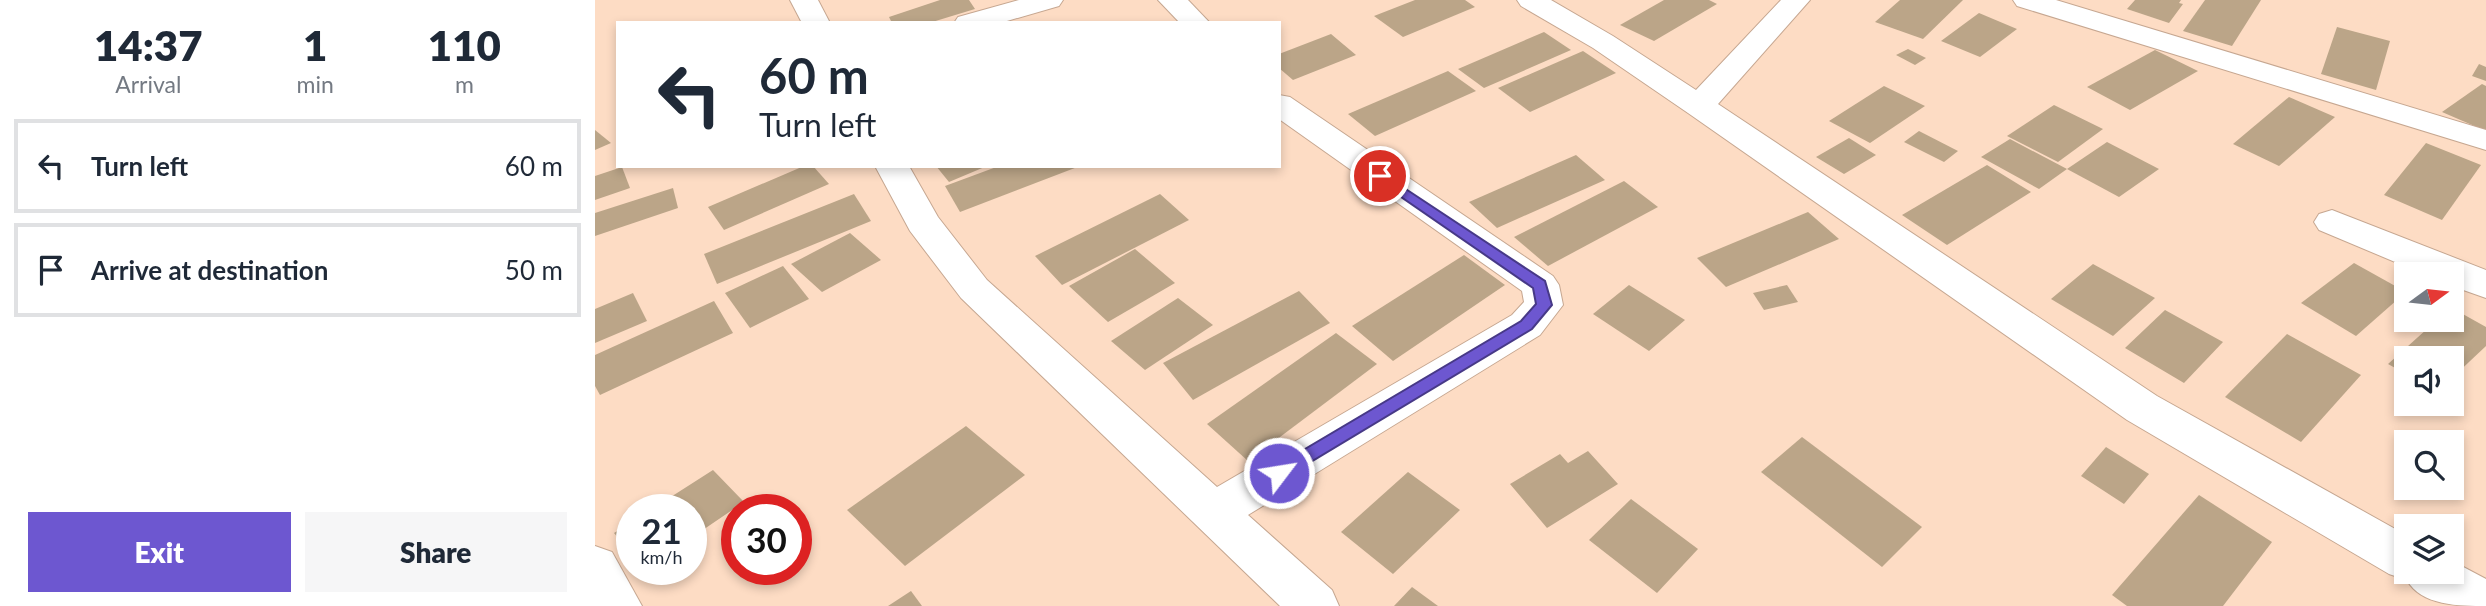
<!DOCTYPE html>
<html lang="en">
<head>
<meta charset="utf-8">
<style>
  body { margin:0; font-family:Lato,sans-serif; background:#f6f6f7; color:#1f2937; height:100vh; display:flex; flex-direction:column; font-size:26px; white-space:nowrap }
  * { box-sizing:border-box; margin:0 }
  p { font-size:23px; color:#747a83 }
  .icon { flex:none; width:38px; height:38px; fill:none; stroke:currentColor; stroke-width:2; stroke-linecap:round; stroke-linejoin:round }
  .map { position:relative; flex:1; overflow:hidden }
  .drawer { display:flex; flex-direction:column; background:#fff; width:595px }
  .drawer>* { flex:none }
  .banner { position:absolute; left:21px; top:21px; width:665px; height:147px; border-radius:0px; box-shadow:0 4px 10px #0003; background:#fff; color:#1f2937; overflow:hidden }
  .needle { width:46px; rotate:75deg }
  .fabs { position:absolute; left:1799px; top:262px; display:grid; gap:14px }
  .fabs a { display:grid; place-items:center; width:70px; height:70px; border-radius:0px; background:#fff; box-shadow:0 4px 10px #0003; font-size:35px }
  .speed { position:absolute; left:21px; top:494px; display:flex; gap:14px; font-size:35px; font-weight:700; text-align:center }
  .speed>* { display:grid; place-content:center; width:91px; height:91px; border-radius:50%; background:#fff; box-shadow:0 4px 10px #0003; line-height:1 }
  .speed small { font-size:18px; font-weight:400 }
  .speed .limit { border:10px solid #d22; background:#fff; color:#111 }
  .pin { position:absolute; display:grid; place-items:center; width:60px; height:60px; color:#fff; margin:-30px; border:4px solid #fff; border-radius:50%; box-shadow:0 2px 7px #0007 }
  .me { position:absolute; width:77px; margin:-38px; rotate:59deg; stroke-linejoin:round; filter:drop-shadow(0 0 5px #0008) }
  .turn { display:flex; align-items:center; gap:24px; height:147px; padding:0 28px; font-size:32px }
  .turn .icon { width:91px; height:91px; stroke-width:2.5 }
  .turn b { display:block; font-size:49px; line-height:60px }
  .eta { display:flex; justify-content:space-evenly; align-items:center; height:119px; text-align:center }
  .eta b { font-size:42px; font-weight:800; line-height:49px }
  .primary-button { display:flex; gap:14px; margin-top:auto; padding:14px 28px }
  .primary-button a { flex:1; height:80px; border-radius:0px; background:#6d57d0; color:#fff; font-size:28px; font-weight:800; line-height:80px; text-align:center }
  .primary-button a+a { background:#f6f6f7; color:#1f2937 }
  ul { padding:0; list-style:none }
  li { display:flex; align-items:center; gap:21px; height:94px; margin:0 14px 10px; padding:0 14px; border:4px solid #e0e1e3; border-radius:0px }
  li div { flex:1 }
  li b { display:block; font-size:26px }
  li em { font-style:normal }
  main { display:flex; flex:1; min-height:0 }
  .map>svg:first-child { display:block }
</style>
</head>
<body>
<main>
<section class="drawer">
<div class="eta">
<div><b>14:37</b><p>Arrival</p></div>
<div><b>1</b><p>min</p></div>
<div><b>110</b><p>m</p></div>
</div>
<ul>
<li><svg class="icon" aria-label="left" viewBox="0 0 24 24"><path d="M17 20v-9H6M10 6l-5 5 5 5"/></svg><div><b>Turn left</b></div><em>60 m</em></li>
<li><svg class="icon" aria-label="arrive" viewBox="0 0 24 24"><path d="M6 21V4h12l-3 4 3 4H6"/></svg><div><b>Arrive at destination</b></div><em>50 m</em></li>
</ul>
<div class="primary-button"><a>Exit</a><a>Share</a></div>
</section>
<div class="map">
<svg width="1891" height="606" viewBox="0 0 1891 606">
  <rect width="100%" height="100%" fill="#fddcc4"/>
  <!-- building -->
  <g fill="#bba588">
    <path d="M 345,0 L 374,0 L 380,9 L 334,23 L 297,23 L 294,17 Z"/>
    <path d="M 820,0 L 870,0 L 880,7 L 808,37 L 779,16 Z"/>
    <path d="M 1069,0 L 1114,0 L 1122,4 L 1059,41 L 1025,25 Z"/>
    <path d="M 1305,0 L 1368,0 L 1328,39 L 1280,22 Z"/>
    <path d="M 1540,0 L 1586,0 L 1584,3 L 1588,4 L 1574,23 L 1532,9 Z"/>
    <path d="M 1610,0 L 1666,0 L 1637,46 L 1588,31 Z"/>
    <path d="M 1384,13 L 1422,29 L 1385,57 L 1346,41 Z"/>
    <path d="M 1742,27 L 1795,41 L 1781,90 L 1726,74 Z"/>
    <path d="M 949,32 L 976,50 L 889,88 L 863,69 Z"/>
    <path d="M 736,34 L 761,55 L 698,80 L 684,68 L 684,54 Z"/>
    <path d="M 1313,49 L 1331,58 L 1320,65 L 1301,55 Z"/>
    <path d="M 1560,50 L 1603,71 L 1535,110 L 1492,87 Z"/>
    <path d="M 988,51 L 1021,73 L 935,112 L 903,88 Z"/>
    <path d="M 1884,64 L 1891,67 L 1891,81 L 1877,76 Z"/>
    <path d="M 853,71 L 881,91 L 780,136 L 753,114 Z"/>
    <path d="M 1887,84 L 1891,86 L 1891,131 L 1847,112 Z"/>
    <path d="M 1289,86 L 1330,106 L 1275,143 L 1234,121 Z"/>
    <path d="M 1694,97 L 1740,117 L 1684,166 L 1638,144 Z"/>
    <path d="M 1459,105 L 1508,129 L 1463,162 L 1412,136 Z"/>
    <path d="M 0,130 L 16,143 L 0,150 Z"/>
    <path d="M 1324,131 L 1363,151 L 1349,162 L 1309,142 Z"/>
    <path d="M 1254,138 L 1281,155 L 1249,174 L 1221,157 Z"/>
    <path d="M 1415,139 L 1472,169 L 1444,189 L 1386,157 Z"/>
    <path d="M 1512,142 L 1564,169 L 1524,197 L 1472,169 Z"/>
    <path d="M 1831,143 L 1886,165 L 1847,220 L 1789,195 Z"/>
    <path d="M 981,155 L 1010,180 L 902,228 L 874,202 Z"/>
    <path d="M 1392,165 L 1436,192 L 1352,245 L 1307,215 Z"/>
    <path d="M 209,166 L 218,166 L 234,184 L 129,230 L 113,207 Z"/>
    <path d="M 341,166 L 392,166 L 354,182 Z"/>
    <path d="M 404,166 L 485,166 L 365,212 L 350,186 Z"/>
    <path d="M 27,167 L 35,188 L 0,200 L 0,176 Z"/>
    <path d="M 1029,181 L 1063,207 L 953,266 L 919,237 Z"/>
    <path d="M 78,188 L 83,208 L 0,236 L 0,213 Z"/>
    <path d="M 259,194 L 276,221 L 122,284 L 109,254 Z"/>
    <path d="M 565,194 L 594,220 L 467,285 L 440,256 Z"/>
    <path d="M 1213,212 L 1244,239 L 1131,287 L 1102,258 Z"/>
    <path d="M 255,233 L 286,260 L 227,292 L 196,264 Z"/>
    <path d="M 540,249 L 580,283 L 513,322 L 474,286 Z"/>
    <path d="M 869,255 L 910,285 L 798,361 L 757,326 Z"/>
    <path d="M 1759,263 L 1811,292 L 1761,336 L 1706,303 Z"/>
    <path d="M 1498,264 L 1560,298 L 1518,336 L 1456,299 Z"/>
    <path d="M 188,266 L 214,299 L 155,328 L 130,293 Z"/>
    <path d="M 1034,285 L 1090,320 L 1054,351 L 998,314 Z"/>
    <path d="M 1192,285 L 1203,302 L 1169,310 L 1158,293 Z"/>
    <path d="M 704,291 L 735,323 L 598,400 L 568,363 Z"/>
    <path d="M 38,293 L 52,321 L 0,343 L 0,309 Z"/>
    <path d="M 583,298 L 618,325 L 550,370 L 516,341 Z"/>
    <path d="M 119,301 L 138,333 L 5,395 L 0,386 L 0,355 Z"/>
    <path d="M 1857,308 L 1891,327 L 1891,346 L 1857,378 L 1857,359 L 1811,359 L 1811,374 L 1793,364 L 1842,320 L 1857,320 Z"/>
    <path d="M 1570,310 L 1628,342 L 1589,383 L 1530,348 Z"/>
    <path d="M 741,333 L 782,364 L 653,461 L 612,424 Z"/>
    <path d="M 1692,334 L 1766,375 L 1706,442 L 1630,397 Z"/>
    <path d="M 371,426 L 430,475 L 310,566 L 252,510 Z"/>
    <path d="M 1207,437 L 1327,527 L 1287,567 L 1166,472 Z"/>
    <path d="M 1511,447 L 1554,474 L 1529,504 L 1486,476 Z"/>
    <path d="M 993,451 L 1023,484 L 952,528 L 915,484 L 965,454 L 973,463 Z"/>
    <path d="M 118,470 L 149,502 L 96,538 L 96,509 L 57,509 Z"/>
    <path d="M 813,472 L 865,510 L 798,574 L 746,532 Z"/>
    <path d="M 1604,495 L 1677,542 L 1628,606 L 1532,606 L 1517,595 Z"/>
    <path d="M 1036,499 L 1103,549 L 1062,593 L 994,540 Z"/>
    <path d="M 37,522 L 37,554 L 19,533 Z"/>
    <path d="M 817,587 L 843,606 L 799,606 Z"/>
    <path d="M 316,591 L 327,606 L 293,606 Z"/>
  </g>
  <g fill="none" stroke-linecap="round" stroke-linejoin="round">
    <defs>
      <g id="minor">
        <path d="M 195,0 L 223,0 L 235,23 L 207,23 Z"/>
        <path d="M 424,0 L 468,0 L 464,6 L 405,23 L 359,23 L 363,17 Z"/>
        <path d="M 563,0 L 593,0 L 615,23 L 585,23 Z"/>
        <path d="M 922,0 L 956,0 L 1018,36 L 1101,90 L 1186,0 L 1215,0 L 1123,104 L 1562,396 L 1811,535 L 1811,572 L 1857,572 L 1857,561 L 1891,579 L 1891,606 C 1865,606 1826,606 1812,580 L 1794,574 L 1532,420 L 1093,113 L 998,48 L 926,6 Z"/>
        <path d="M 1418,0 L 1461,0 L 1891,130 L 1891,150 L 1422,6 Z"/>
        <path d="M 684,95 L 695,97 L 958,276 L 964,285 L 968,305 L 945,335 L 653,515 L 737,590 L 744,606 L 685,606 L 366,298 L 315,231 L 280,166 L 314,166 L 343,217 L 392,280 L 622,487 L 917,315 L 929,302 L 927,291 L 684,119 Z"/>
        <path d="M 1737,210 L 1891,270 L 1891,298 L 1857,286 L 1857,275 L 1831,275 L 1724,230 L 1719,222 L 1724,214 Z"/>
        <path d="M 0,546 L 17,552 L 47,606 L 0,606 Z"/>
      </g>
    </defs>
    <!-- minor casing -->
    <use href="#minor" stroke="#c6a791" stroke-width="2"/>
    <!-- minor -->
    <use href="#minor" fill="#fff" fill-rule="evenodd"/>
  </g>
  <!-- route -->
  <path fill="#6d57d0" stroke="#473987" stroke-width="2" d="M 785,172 L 950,281 L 957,305 L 937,329 L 684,481 L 678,478 L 675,473 L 678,468 L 926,321 L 941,304 L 938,288 L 780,179 L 778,176 Z"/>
</svg>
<div class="fabs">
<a><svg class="needle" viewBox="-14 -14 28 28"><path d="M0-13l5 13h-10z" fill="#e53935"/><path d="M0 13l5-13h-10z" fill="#747a83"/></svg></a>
<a><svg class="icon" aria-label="sound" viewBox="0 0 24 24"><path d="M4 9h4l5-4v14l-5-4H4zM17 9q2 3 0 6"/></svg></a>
<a><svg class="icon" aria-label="search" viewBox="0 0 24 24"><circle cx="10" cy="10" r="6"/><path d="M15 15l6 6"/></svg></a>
<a><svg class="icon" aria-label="layers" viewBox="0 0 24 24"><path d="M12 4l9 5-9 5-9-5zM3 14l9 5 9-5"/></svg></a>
</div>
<div class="speed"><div>21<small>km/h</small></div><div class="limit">30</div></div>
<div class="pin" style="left:785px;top:176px;background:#d93025"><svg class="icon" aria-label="arrive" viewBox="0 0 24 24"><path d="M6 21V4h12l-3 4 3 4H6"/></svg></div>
<svg class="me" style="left:684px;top:473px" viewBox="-20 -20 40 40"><circle r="17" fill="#6d57d0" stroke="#fff" stroke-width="3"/><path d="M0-11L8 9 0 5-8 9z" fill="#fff"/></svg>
<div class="banner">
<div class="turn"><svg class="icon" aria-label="left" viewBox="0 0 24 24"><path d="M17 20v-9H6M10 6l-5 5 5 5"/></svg><div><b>60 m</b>Turn left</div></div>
</div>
</div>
</main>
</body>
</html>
